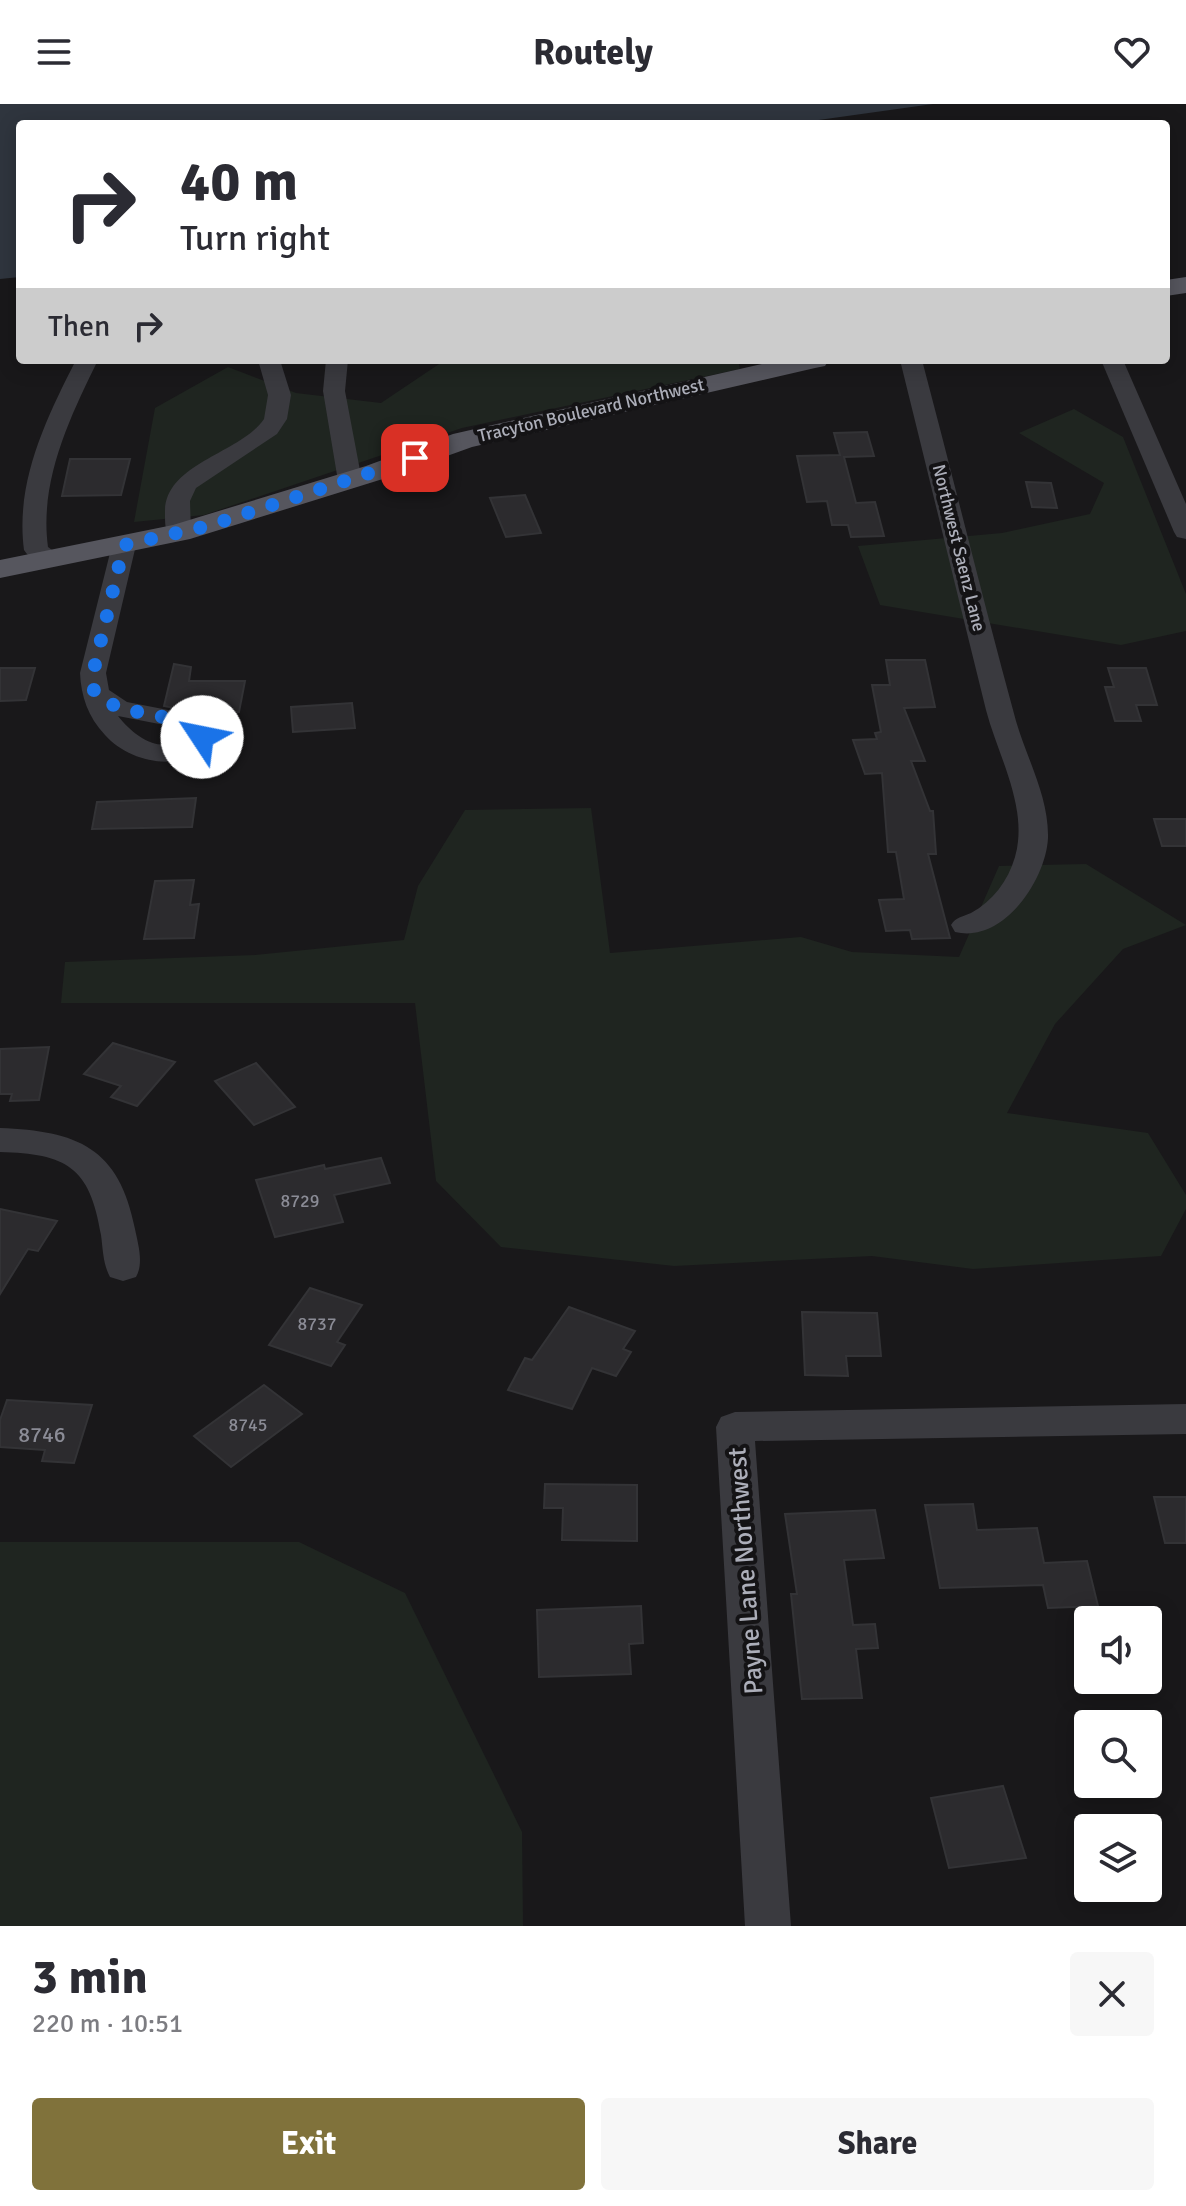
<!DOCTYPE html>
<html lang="en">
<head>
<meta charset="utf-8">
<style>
  body { margin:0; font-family:Signika,sans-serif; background:#f7f7f7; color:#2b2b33; height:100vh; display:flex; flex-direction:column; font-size:30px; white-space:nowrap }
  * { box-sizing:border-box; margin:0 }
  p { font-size:26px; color:#7c7c81 }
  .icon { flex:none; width:44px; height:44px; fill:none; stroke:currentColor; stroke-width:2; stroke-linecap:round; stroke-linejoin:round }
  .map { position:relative; height:1822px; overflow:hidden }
  .side { display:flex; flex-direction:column; background:#fff; flex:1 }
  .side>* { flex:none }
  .hud { position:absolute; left:16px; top:16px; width:1154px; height:244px; border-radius:8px; box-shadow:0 4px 20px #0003; background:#fff; color:#2b2b33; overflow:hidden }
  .buttons { position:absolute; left:1074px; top:1502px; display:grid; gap:16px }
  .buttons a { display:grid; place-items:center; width:88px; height:88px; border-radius:8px; background:#fff; box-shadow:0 4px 20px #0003; font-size:40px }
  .pin { position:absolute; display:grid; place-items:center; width:68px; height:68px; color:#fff; margin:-34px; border-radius:16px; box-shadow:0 4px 12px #0006 }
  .me { position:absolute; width:88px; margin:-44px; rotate:304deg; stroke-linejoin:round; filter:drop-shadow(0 0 6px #0008) }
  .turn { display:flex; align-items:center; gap:28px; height:168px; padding:0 32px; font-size:36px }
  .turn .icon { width:104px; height:104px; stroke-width:2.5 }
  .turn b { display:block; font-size:56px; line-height:68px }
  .then { display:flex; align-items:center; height:76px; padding:0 32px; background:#0003; gap:16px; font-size:30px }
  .round { display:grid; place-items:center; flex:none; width:84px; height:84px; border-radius:8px; background:#f7f7f7 }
  .headline { display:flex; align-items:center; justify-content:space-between; height:136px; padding:0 32px }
  h1 { font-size:48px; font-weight:700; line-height:60px }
  .primary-button { display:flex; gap:16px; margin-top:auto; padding:16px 32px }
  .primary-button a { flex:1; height:92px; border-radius:8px; background:#80723b; color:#fff; font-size:32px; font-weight:700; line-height:92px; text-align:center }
  .primary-button a+a { background:#f7f7f7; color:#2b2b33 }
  header { display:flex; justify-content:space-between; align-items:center; height:104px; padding:0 32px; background:#fff; font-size:36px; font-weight:700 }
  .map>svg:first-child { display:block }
</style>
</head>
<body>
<header><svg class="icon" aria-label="menu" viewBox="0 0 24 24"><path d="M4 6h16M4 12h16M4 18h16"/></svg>Routely<svg class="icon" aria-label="heart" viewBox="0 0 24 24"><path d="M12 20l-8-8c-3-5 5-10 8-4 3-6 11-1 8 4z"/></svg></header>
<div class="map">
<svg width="1186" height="1822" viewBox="0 0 1186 1822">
  <rect width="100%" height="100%" fill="#19181a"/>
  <!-- green -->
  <g fill="#1f2520">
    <path d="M 445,256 L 738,256 L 740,265 L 462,324 L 204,411 L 134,418 L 155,304 L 228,263 L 296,289 L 381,299 Z"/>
    <path d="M 1074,305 L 1123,333 L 1186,490 L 1186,527 L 1121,541 L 880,501 L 858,442 L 1002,429 L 1090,410 L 1104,379 L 1019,329 Z"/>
    <path d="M 591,704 L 610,849 L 801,833 L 852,848 L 959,853 L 999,762 L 1086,760 L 1186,821 L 1123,845 L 1055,920 L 1007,1009 L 1148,1029 L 1186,1091 L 1186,1105 L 1161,1152 L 973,1165 L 872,1152 L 674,1162 L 501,1143 L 436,1077 L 415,899 L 61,899 L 65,858 L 255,851 L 404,836 L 418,782 L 465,706 Z"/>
    <path d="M 0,1438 L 299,1438 L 405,1489 L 522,1728 L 523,1822 L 0,1822 Z"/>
  </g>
  <!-- water -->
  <path fill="#2f353e" d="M 0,0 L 933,0 L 790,20 L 20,20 L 20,173 L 0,175 Z"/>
  <!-- building -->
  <g fill="#2c2b2e" stroke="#333336" stroke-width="2">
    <path d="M 867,328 L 874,352 L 844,353 L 856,399 L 875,398 L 884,432 L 851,433 L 848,421 L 832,421 L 827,397 L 807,398 L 797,352 L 840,351 L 834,329 Z"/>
    <path d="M 70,355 L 130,355 L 121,391 L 62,392 Z"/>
    <path d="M 1026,378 L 1051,379 L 1057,404 L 1032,403 Z"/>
    <path d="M 525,391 L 541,429 L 506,433 L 490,394 Z"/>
    <path d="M 886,556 L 925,556 L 935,603 L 904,604 L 925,657 L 911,657 L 930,707 L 933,707 L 936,750 L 928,750 L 950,834 L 912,835 L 910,826 L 886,827 L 879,796 L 904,795 L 896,748 L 888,748 L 882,669 L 865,670 L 853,636 L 877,635 L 875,629 L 881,628 L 872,581 L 890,581 Z"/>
    <path d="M 174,560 L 191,563 L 189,577 L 245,577 L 239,608 L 194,608 L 164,602 Z"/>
    <path d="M 0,564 L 35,564 L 26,596 L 0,597 Z"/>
    <path d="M 1108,564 L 1146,564 L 1157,601 L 1136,601 L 1141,617 L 1115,617 L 1105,583 L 1114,583 Z"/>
    <path d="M 352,599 L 355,624 L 293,628 L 291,603 Z"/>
    <path d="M 196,694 L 192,723 L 92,725 L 97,698 Z"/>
    <path d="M 1154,715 L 1186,715 L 1186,742 L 1162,742 Z"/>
    <path d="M 194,776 L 190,801 L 199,800 L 194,834 L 144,835 L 155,777 Z"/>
    <path d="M 113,939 L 175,958 L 137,1002 L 111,993 L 121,982 L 84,970 Z"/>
    <path d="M 49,943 L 39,996 L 10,997 L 12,990 L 0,990 L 0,945 Z"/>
    <path d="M 256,959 L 295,1003 L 254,1021 L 215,977 Z"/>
    <path d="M 381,1054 L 390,1079 L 334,1091 L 343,1118 L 275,1133 L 256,1076 L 324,1061 L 325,1065 Z"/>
    <path d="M 0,1105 L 57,1117 L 38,1147 L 28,1145 L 0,1190 Z"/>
    <path d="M 310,1184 L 362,1201 L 337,1238 L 345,1241 L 331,1262 L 269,1241 Z"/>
    <path d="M 569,1203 L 635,1227 L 623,1245 L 631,1248 L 616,1272 L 592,1264 L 572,1305 L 508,1286 L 525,1254 L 532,1256 Z"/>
    <path d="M 802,1208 L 877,1209 L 881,1252 L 846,1252 L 848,1272 L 805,1271 Z"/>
    <path d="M 264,1281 L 302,1310 L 231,1363 L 194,1332 Z"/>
    <path d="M 7,1296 L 92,1301 L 74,1359 L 42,1357 L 45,1346 L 0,1343 L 0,1316 Z"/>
    <path d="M 545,1380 L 637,1381 L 637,1437 L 562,1436 L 563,1404 L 544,1404 Z"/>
    <path d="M 1154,1393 L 1186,1393 L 1186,1439 L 1165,1439 Z"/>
    <path d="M 973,1400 L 977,1426 L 1037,1424 L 1044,1459 L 1087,1457 L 1098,1502 L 1048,1504 L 1043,1481 L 940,1484 L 925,1401 Z"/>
    <path d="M 875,1406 L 884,1454 L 844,1456 L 853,1521 L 875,1520 L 878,1544 L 856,1545 L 862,1594 L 802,1595 L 791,1490 L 797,1490 L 785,1410 Z"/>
    <path d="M 641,1502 L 643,1539 L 629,1540 L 631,1570 L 539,1573 L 537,1506 Z"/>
    <path d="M 1003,1682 L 1026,1754 L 949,1764 L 931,1694 Z"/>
  </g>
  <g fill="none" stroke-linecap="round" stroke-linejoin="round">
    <!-- minor -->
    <g fill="#3a3a3f" fill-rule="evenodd">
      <path d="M 76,256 L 98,256 C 70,313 39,377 48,443 L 64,455 L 61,460 C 47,464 32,458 24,446 C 15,378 46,315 76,256 Z"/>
      <path d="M 258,256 L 280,256 L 291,291 L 287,315 L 277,330 L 196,384 L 190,397 L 191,429 L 188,434 L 170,434 C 165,427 165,419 165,410 C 163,359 240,350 264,315 L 268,291 Z"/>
      <path d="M 326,256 L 348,256 L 345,287 L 362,377 L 358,382 L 342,382 L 338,377 L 323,287 Z"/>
      <path d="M 900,256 L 922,256 C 954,376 983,497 1016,617 C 1027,655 1049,693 1048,734 C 1046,776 1003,840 955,828 L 951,821 C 956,813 962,813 971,809 C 993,797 1008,777 1015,753 C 1029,704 998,652 986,606 C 957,489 929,373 900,256 Z"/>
      <path d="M 1101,256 L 1123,256 L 1186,400 L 1186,435 L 1177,433 L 1174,428 Z"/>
      <path d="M 124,434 L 133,436 L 136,441 L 106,569 L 109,586 L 127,598 L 204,613 L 216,626 L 216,633 C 190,670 133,662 105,631 C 88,613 81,592 80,569 L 112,441 L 115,436 ZM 118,612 L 185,625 L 188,631 C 164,653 135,634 118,612 Z"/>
      <path d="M 0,1024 C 77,1027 119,1043 135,1125 C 138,1140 144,1159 136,1173 L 123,1177 L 110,1173 C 103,1160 103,1146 101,1131 C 90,1062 66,1050 0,1048 Z"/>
      <path d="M 1186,1300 L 1186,1330 L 755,1337 L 791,1822 L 745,1822 L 716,1323 L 721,1313 L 735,1308 Z"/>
    </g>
    <!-- major -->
    <g fill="#56565e" fill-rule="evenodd">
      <path d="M 1186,173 L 1186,189 L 1166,192 L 1166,176 Z"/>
      <path d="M 779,256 L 829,256 L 825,262 L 815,264 L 472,343 L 386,374 L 190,435 L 0,474 L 0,456 L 173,421 L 366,362 L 453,330 Z"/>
    </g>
  </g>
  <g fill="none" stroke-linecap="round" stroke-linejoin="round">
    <!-- route -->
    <path stroke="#1a73e8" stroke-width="14" stroke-dasharray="0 25.2" d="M 202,633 L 202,626 L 194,619 L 118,604 L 94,588 L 93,569 L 124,441 L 208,422 L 415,354"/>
  </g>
  <g text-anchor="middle" stroke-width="8" stroke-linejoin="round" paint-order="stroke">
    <!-- far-street labels -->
    <g font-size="18" fill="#acaeb9" stroke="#141315">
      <text transform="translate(591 306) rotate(-13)" y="6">Tracyton Boulevard Northwest</text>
      <text transform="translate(959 444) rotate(76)" y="6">Northwest Saenz Lane</text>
    </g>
    <!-- number labels -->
    <g font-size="18" fill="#8b8c96">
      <text x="300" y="1103">8729</text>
      <text x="317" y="1226">8737</text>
      <text x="248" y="1327">8745</text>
    </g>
    <!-- near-number labels -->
    <g font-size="22" fill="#8b8c96">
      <text x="42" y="1338">8746</text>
    </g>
    <!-- near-street labels -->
    <g font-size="26" fill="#acaeb9" stroke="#141315">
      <text transform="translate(745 1467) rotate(-94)" y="9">Payne Lane Northwest</text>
    </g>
  </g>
</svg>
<div class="buttons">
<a><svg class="icon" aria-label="sound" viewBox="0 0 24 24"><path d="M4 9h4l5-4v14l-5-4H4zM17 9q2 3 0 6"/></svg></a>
<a><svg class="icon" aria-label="search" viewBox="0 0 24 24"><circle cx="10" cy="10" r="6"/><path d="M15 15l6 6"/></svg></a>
<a><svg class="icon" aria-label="layers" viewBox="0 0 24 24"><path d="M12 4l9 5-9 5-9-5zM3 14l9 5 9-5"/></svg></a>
</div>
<div class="pin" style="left:415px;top:354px;background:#d93025"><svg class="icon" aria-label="arrive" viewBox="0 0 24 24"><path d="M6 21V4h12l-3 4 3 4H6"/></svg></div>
<svg class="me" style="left:202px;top:633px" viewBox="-20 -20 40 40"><circle r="19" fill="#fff"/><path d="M0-13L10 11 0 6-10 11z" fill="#1a73e8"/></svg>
<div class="hud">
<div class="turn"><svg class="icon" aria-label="right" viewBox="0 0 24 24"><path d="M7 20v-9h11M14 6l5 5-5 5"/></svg><div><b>40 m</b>Turn right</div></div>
<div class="then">Then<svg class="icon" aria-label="right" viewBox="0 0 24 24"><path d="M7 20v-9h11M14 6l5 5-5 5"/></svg></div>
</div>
</div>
<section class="side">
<div class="headline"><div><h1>3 min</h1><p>220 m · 10:51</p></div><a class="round"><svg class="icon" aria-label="close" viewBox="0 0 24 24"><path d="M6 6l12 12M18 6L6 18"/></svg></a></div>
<div class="primary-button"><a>Exit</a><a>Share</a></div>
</section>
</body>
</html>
